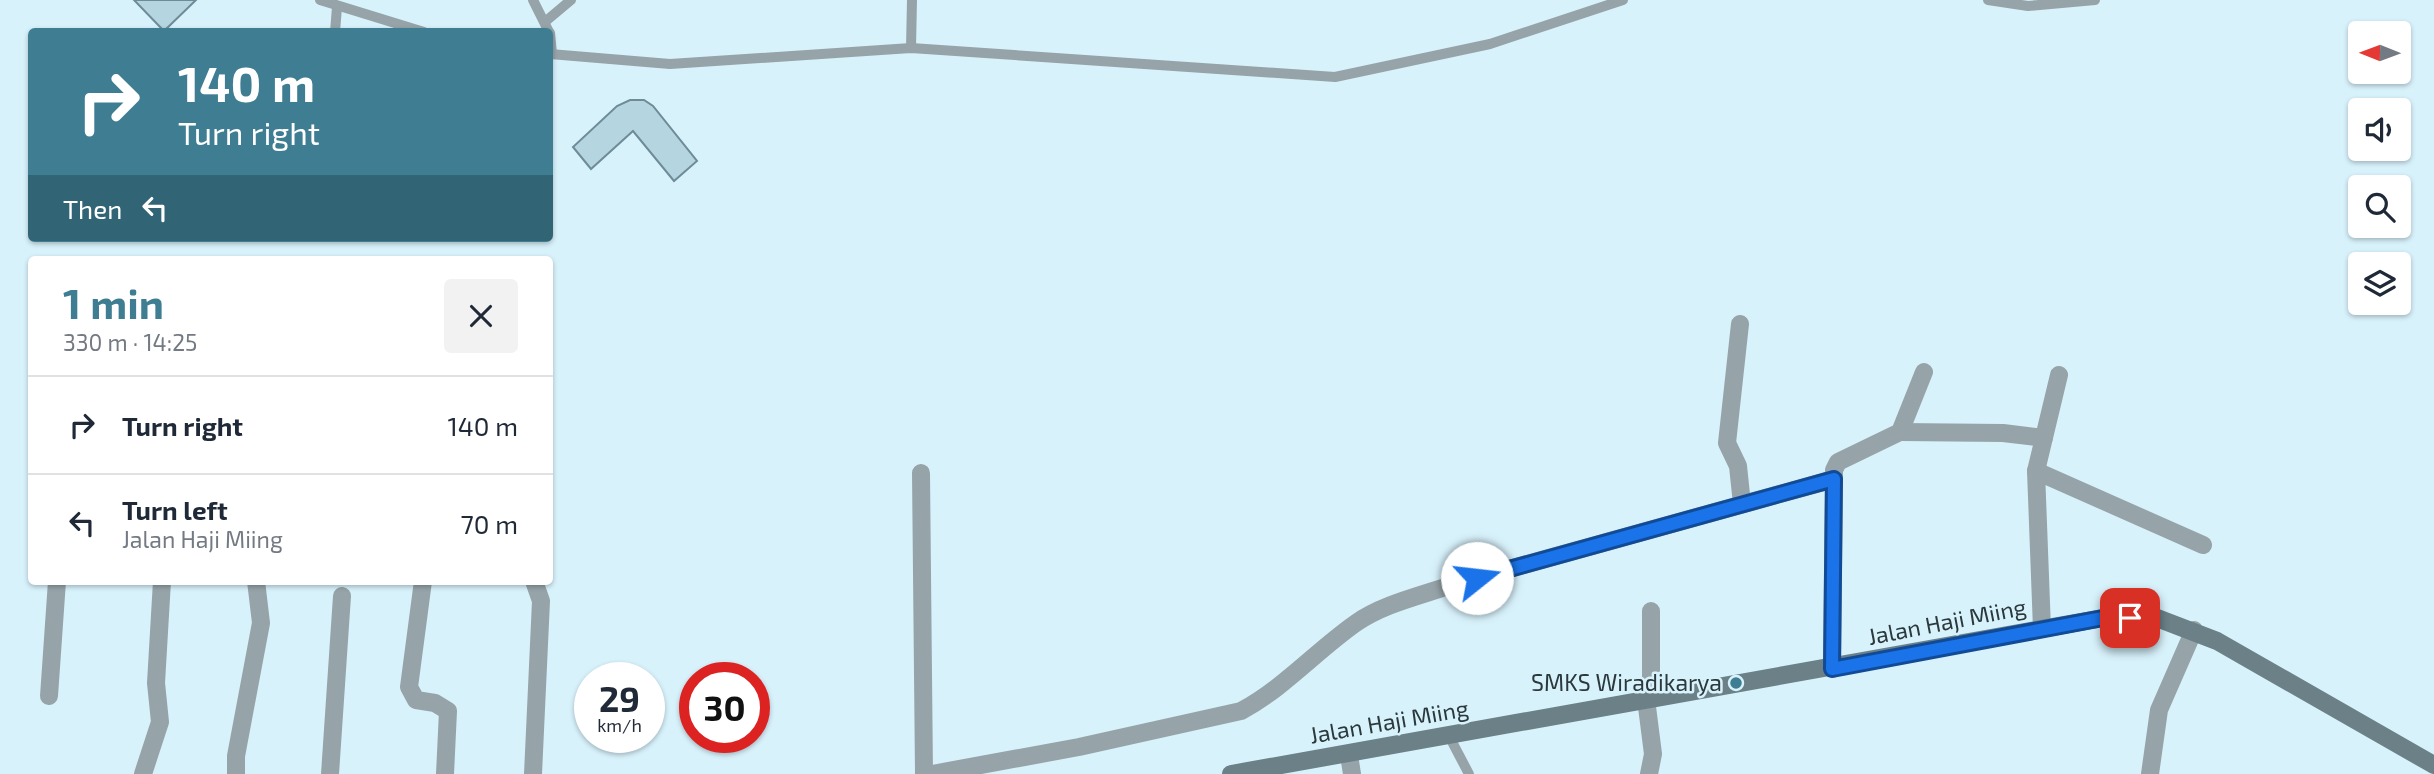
<!DOCTYPE html>
<html lang="en">
<head>
<meta charset="utf-8">
<style>
  body { margin:0; font-family:"Exo 2",sans-serif; background:#f2f2f3; color:#1f2937; height:100vh; display:flex; flex-direction:column; font-size:26px; white-space:nowrap }
  * { box-sizing:border-box; margin:0 }
  p { font-size:23px; color:#747a83 }
  .icon { flex:none; width:38px; height:38px; fill:none; stroke:currentColor; stroke-width:2; stroke-linecap:round; stroke-linejoin:round }
  .map { position:relative; flex:1; overflow:hidden }
  .sheet { position:absolute; left:28px; top:256px; width:525px; height:329px; display:flex; flex-direction:column; background:#fff; border-radius:7px; box-shadow:0 2px 5px #0004 }
  .sheet>* { flex:none }
  .banner { position:absolute; left:28px; top:28px; width:525px; height:214px; border-radius:7px; box-shadow:0 2px 5px #0004; background:#3e7d92; color:#fff; overflow:hidden }
  .needle { width:46px; rotate:271deg }
  .buttons { position:absolute; left:2348px; top:21px; display:grid; gap:14px }
  .buttons a { display:grid; place-items:center; width:63px; height:63px; border-radius:7px; background:#fff; box-shadow:0 2px 5px #0004; font-size:35px }
  .speed { position:absolute; left:574px; top:662px; display:flex; gap:14px; font-size:35px; font-weight:700; text-align:center }
  .speed>* { display:grid; place-content:center; width:91px; height:91px; border-radius:50%; background:#fff; box-shadow:0 2px 5px #0004; line-height:1 }
  .speed small { font-size:18px; font-weight:400 }
  .speed .limit { border:10px solid #d22; background:#fff; color:#111 }
  .pin { position:absolute; display:grid; place-items:center; width:60px; height:60px; color:#fff; margin:-30px; border-radius:14px; box-shadow:0 4px 10px #0006 }
  .me { position:absolute; width:77px; margin:-38px; rotate:74deg; stroke-linejoin:round; filter:drop-shadow(0 0 5px #0008) }
  .turn { display:flex; align-items:center; gap:24px; height:147px; padding:0 35px; font-size:32px }
  .turn .icon { width:91px; height:91px; stroke-width:2.5 }
  .turn b { display:block; font-size:49px; line-height:60px }
  .then { display:flex; align-items:center; height:66px; padding:0 35px; background:#0003; gap:14px; font-size:26px }
  .round { display:grid; place-items:center; flex:none; width:74px; height:74px; border-radius:7px; background:#f2f2f3 }
  .head { display:flex; align-items:center; justify-content:space-between; height:119px; padding:0 35px }
  h1 { font-size:42px; font-weight:700; line-height:52px; color:#3e7d92 }
  ul { padding:0; list-style:none }
  li { display:flex; align-items:center; gap:21px; height:98px; padding:0 35px; border-top:2px solid #e0e1e3 }
  li div { flex:1 }
  li b { display:block; font-size:26px }
  li em { font-style:normal }
  .map>svg:first-child { display:block }
</style>
</head>
<body>
<div class="map">
<svg width="2434" height="774" viewBox="0 0 2434 774">
  <rect width="100%" height="100%" fill="#d8f2fc"/>
  <!-- building -->
  <g fill="#b5d5e1" stroke="#6e8c97" stroke-width="2">
    <path d="M 134,0 L 196,0 L 164,31 Z"/>
    <path d="M 630,100 L 644,100 L 653,106 L 697,161 L 674,181 L 633,131 L 591,169 L 573,147 L 617,106 Z"/>
  </g>
  <g fill="none" stroke-linecap="round" stroke-linejoin="round">
    <!-- lane -->
    <g stroke="#96a4a9" stroke-width="10">
      <path d="M 320,0 L 424,32"/>
      <path d="M 533,0 L 549,32"/>
      <path d="M 1988,0 L 2028,6 L 2095,0"/>
      <path d="M 546,21 L 571,0"/>
      <path d="M 335,32 L 337,7"/>
      <path d="M 550,33 L 552,54"/>
      <path d="M 911,48 L 912,0"/>
      <path d="M 550,54 L 670,64 L 911,48 L 1335,77 L 1490,44 L 1623,0"/>
      <path d="M 1449,736 L 1469,774"/>
    </g>
    <!-- street -->
    <g stroke="#96a4a9" stroke-width="18">
      <path d="M 1740,324 L 1727,443 L 1738,466 L 1742,504"/>
      <path d="M 1900,432 L 2003,433 L 2044,438"/>
      <path d="M 2036,471 L 2203,545"/>
      <path d="M 921,473 L 924,774"/>
      <path d="M 423,581 L 409,687 L 416,700 L 435,703 L 448,711 L 445,774"/>
      <path d="M 1651,611 L 1651,698"/>
      <path d="M 2042,629 L 2036,471 L 2059,375"/>
      <path d="M 1832,669 L 1834,470 L 1838,462 L 1900,432 L 1924,372"/>
      <path d="M 49,696 L 57,581"/>
      <path d="M 1646,699 L 1653,754 L 1649,774"/>
      <path d="M 1349,755 L 1352,774"/>
      <path d="M 143,774 L 160,722 L 156,683 L 162,581"/>
      <path d="M 236,774 L 236,756 L 261,623 L 256,581"/>
      <path d="M 330,774 L 342,596"/>
      <path d="M 533,774 L 541,601 L 534,581"/>
      <path d="M 932,774 L 1079,747 L 1241,711 C 1284,688 1316,651 1356,623 C 1383,604 1420,596 1451,585 L 1834,479"/>
      <path d="M 2150,774 L 2159,710 L 2194,630"/>
    </g>
    <!-- secondary -->
    <path stroke="#6c8088" stroke-width="18" d="M 1231,774 L 2103,618 L 2157,618 L 2217,641 L 2434,765"/>
  </g>
  <g fill="none" stroke-linecap="round" stroke-linejoin="round">
    <defs>
      <path id="route" d="M 1477,578 L 1834,479 L 1832,669 L 2103,618 L 2130,618"/>
    </defs>
    <!-- route casing -->
    <use href="#route" stroke="#114b97" stroke-width="18"/>
    <!-- route -->
    <use href="#route" stroke="#1a73e8" stroke-width="12"/>
  </g>
  <!-- markers -->
  <circle fill="#3e7d92" stroke="#d8f2fc" stroke-width="2.5" cx="1736" cy="683" r="7"/>
  <g text-anchor="middle" stroke-width="5" stroke-linejoin="round" paint-order="stroke">
    <!-- street labels -->
    <g font-size="23" fill="#2b383c" stroke="#d8f2fc">
      <text transform="translate(1947 622) rotate(-11)" y="8">Jalan Haji Miing</text>
      <text transform="translate(1389 722) rotate(-10)" y="8">Jalan Haji Miing</text>
    </g>
    <!-- poi labels -->
    <g font-size="23" fill="#2b383c" stroke="#d8f2fc" text-anchor="end">
      <text x="1722" y="691">SMKS Wiradikarya</text>
    </g>
  </g>
</svg>
<div class="buttons">
<a><svg class="needle" viewBox="-14 -14 28 28"><path d="M0-13l5 13h-10z" fill="#e53935"/><path d="M0 13l5-13h-10z" fill="#747a83"/></svg></a>
<a><svg class="icon" aria-label="sound" viewBox="0 0 24 24"><path d="M4 9h4l5-4v14l-5-4H4zM17 9q2 3 0 6"/></svg></a>
<a><svg class="icon" aria-label="search" viewBox="0 0 24 24"><circle cx="10" cy="10" r="6"/><path d="M15 15l6 6"/></svg></a>
<a><svg class="icon" aria-label="layers" viewBox="0 0 24 24"><path d="M12 4l9 5-9 5-9-5zM3 14l9 5 9-5"/></svg></a>
</div>
<div class="speed"><div>29<small>km/h</small></div><div class="limit">30</div></div>
<div class="pin" style="left:2130px;top:618px;background:#d93025"><svg class="icon" aria-label="arrive" viewBox="0 0 24 24"><path d="M6 21V4h12l-3 4 3 4H6"/></svg></div>
<svg class="me" style="left:1477px;top:578px" viewBox="-20 -20 40 40"><circle r="19" fill="#fff"/><path d="M0-13L10 11 0 6-10 11z" fill="#1a73e8"/></svg>
<div class="banner">
<div class="turn"><svg class="icon" aria-label="right" viewBox="0 0 24 24"><path d="M7 20v-9h11M14 6l5 5-5 5"/></svg><div><b>140 m</b>Turn right</div></div>
<div class="then">Then<svg class="icon" aria-label="left" viewBox="0 0 24 24"><path d="M17 20v-9H6M10 6l-5 5 5 5"/></svg></div>
</div>
<section class="sheet">
<div class="head"><div><h1>1 min</h1><p>330 m · 14:25</p></div><a class="round"><svg class="icon" aria-label="close" viewBox="0 0 24 24"><path d="M6 6l12 12M18 6L6 18"/></svg></a></div>
<ul>
<li><svg class="icon" aria-label="right" viewBox="0 0 24 24"><path d="M7 20v-9h11M14 6l5 5-5 5"/></svg><div><b>Turn right</b></div><em>140 m</em></li>
<li><svg class="icon" aria-label="left" viewBox="0 0 24 24"><path d="M17 20v-9H6M10 6l-5 5 5 5"/></svg><div><b>Turn left</b><p>Jalan Haji Miing</p></div><em>70 m</em></li>
</ul>
</section>
</div>
</body>
</html>
